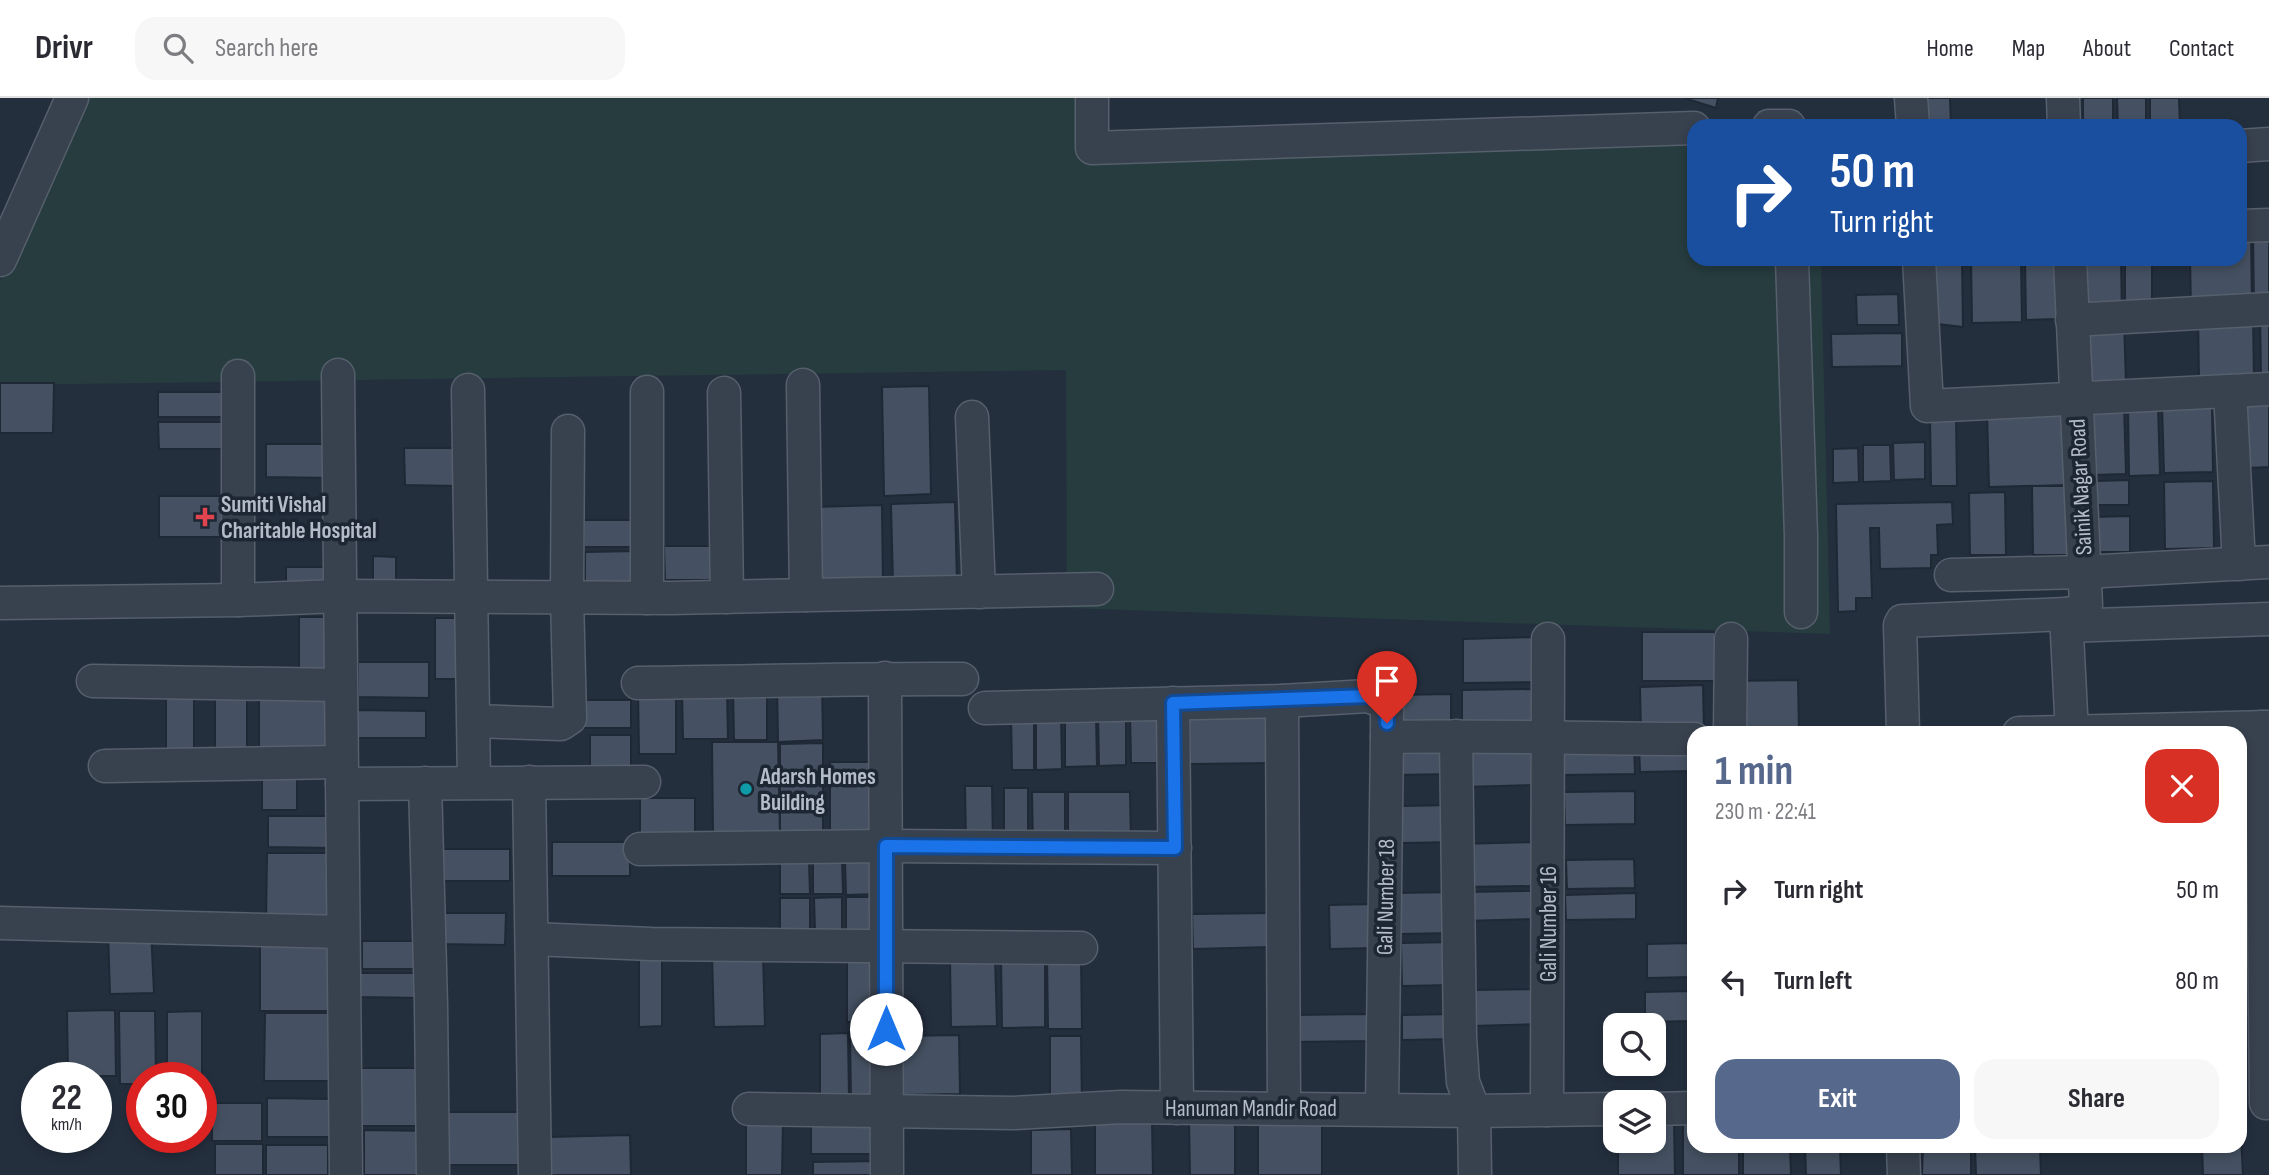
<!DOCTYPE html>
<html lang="en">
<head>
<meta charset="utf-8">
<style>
  body { margin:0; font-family:"Sofia Sans Condensed",sans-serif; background:#f7f7f7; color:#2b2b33; height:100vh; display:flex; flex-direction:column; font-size:26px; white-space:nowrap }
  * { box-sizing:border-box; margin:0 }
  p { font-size:23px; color:#7c7c81 }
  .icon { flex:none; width:38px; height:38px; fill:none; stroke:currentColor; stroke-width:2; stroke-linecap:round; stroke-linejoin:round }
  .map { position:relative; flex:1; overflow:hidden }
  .sheet { position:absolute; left:1687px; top:628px; width:560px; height:427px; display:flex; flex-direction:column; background:#fff; border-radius:21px; box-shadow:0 4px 10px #0003 }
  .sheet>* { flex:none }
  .top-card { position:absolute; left:1687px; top:21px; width:560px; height:147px; border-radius:21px; box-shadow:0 4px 10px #0003; background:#1a4fa0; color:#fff; overflow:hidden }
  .tools { position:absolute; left:1603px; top:915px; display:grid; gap:14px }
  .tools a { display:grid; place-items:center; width:63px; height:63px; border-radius:14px; background:#fff; box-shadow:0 4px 10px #0003; font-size:35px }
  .speed { position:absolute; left:21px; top:964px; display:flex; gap:14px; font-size:35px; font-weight:700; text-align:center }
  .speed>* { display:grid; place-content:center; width:91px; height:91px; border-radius:50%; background:#fff; box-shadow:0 4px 10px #0003; line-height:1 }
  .speed small { font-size:18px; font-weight:400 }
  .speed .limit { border:10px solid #d22; background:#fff; color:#111 }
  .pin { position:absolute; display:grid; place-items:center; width:60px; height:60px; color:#fff; margin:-72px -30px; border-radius:50% 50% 50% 0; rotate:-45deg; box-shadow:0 0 7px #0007 }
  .pin .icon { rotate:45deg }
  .me { position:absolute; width:77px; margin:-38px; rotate:0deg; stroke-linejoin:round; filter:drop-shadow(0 0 5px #0008) }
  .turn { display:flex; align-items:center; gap:24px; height:147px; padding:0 28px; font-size:32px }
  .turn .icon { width:91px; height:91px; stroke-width:2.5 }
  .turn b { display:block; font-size:49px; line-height:60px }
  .round { display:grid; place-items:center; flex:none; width:74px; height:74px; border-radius:21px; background:#f7f7f7 }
  .headline { display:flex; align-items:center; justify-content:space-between; height:119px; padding:0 28px }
  h1 { font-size:42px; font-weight:700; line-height:52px; color:#56698c }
  .action { display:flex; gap:14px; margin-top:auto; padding:14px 28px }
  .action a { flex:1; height:80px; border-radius:21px; background:#56698c; color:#fff; font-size:28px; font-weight:700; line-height:80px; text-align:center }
  .action a+a { background:#f7f7f7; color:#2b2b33 }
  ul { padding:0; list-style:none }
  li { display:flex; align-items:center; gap:21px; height:91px; padding:0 28px }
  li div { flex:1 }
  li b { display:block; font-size:26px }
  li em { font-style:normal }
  header { display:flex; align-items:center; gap:42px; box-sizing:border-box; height:98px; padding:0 35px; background:#fff; border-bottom:2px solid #e1e1e2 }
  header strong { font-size:33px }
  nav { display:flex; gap:38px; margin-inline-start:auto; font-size:24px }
  .search { width:490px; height:63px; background:#f7f7f7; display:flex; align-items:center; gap:18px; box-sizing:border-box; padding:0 24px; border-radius:21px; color:#7c7c81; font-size:26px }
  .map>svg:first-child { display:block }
</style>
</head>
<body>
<header>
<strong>Drivr</strong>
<div class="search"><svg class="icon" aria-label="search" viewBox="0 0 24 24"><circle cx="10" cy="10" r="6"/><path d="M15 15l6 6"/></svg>Search here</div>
<nav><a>Home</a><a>Map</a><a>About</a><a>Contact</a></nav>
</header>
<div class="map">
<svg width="2269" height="1077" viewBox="0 0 2269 1077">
  <rect width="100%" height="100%" fill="#242f3e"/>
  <!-- green -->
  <path fill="#263c3f" d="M 84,0 L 1106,0 L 1107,51 L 1694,33 L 1694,161 L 1821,161 L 1830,536 L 1067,510 L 1066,272 L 0,287 L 0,183 Z"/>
  <!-- building -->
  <g fill="#455162" stroke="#1f2835" stroke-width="2">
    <path d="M 1684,0 L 1718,0 L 1716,10 Z"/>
    <path d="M 1916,0 L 1950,0 L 1951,28 L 1916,28 Z"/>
    <rect x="2083" y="0" width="30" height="28"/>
    <path d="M 2117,0 L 2146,0 L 2146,28 L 2118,28 Z"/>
    <path d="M 2150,0 L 2179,0 L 2180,28 L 2150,28 Z"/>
    <path d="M 2240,135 L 2251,135 L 2252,211 L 2191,212 L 2190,161 L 2240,161 Z"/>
    <path d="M 2253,135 L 2269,135 L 2269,207 L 2254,207 Z"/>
    <path d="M 1928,161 L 1962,161 L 1963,229 L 1930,225 Z"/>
    <path d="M 1971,161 L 2021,161 L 2022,224 L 1972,225 Z"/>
    <path d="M 2025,161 L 2058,161 L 2059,221 L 2026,222 Z"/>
    <path d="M 2086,161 L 2121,161 L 2122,217 L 2087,218 Z"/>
    <rect x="2125" y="161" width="27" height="49"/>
    <path d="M 1898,196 L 1899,227 L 1857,227 L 1856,197 Z"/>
    <path d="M 2253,214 L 2254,283 L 2199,284 L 2198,215 Z"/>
    <path d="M 2260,214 L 2269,214 L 2269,280 L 2261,281 Z"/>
    <path d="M 2124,222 L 2126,286 L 2090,287 L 2089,223 Z"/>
    <path d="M 1902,235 L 1902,268 L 1832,269 L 1831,236 Z"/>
    <path d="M 0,285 L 54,285 L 53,335 L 0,335 Z"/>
    <path d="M 929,288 L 931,396 L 884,398 L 882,289 Z"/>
    <rect x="158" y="294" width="65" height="25"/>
    <path d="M 2269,297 L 2269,369 L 2246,370 L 2245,298 Z"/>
    <path d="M 2212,305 L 2213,374 L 2164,375 L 2162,306 Z"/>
    <path d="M 2093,307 L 2124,307 L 2126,376 L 2094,377 Z"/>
    <path d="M 2158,307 L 2160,377 L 2129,378 L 2128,308 Z"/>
    <path d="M 2066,314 L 2068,387 L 1989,389 L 1987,315 Z"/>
    <path d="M 1930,317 L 1956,317 L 1957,388 L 1931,388 Z"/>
    <path d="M 158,324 L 222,324 L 222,351 L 159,351 Z"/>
    <path d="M 1925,344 L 1925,381 L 1894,382 L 1893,345 Z"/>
    <path d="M 266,346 L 335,346 L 335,380 L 266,379 Z"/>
    <path d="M 1863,347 L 1890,347 L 1891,383 L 1863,384 Z"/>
    <path d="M 404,350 L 457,350 L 457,388 L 405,387 Z"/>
    <path d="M 1858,350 L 1859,384 L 1833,385 L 1833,351 Z"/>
    <path d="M 2129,382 L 2129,407 L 2096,407 L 2096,383 Z"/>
    <path d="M 2213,383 L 2214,450 L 2165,451 L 2164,384 Z"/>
    <path d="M 2032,388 L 2071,388 L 2072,457 L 2033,457 Z"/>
    <path d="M 2005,394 L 2006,457 L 1970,457 L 1969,395 Z"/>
    <rect x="159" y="398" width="75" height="41"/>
    <path d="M 955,404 L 957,484 L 893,486 L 891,406 Z"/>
    <path d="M 1952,404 L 1953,426 L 1937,427 L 1938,457 L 1931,457 L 1931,470 L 1880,471 L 1879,430 L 1870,430 L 1872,500 L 1856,500 L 1856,513 L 1838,514 L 1836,406 Z"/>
    <path d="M 882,407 L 883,486 L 815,488 L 813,409 Z"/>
    <path d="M 2130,418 L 2130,454 L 2094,454 L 2093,419 Z"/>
    <rect x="584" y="422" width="52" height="27"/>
    <path d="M 664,448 L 714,448 L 714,482 L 665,482 Z"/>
    <path d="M 635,453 L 635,484 L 585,485 L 585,454 Z"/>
    <path d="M 373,458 L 396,459 L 396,491 L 373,490 Z"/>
    <rect x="286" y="469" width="40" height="20"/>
    <rect x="299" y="519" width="32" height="63"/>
    <rect x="435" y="520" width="29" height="61"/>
    <rect x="1642" y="534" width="73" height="49"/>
    <path d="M 1536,539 L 1537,584 L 1463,585 L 1463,541 Z"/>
    <path d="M 358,564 L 429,564 L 429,600 L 358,599 Z"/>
    <path d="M 1798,582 L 1799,634 L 1734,635 L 1733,583 Z"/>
    <path d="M 822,583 L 823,642 L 778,644 L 777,584 Z"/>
    <path d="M 1703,587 L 1704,633 L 1641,635 L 1640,589 Z"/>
    <rect x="215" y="589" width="32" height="62"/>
    <path d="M 259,590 L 328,591 L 328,657 L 259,657 Z"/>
    <path d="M 733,590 L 767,590 L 767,642 L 734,642 Z"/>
    <rect x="166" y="591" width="28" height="64"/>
    <path d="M 638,591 L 676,591 L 676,656 L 639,656 Z"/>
    <path d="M 1534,591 L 1535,632 L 1462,633 L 1462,592 Z"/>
    <path d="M 727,592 L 728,641 L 683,641 L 682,593 Z"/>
    <path d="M 1451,596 L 1451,633 L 1398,634 L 1397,597 Z"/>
    <rect x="580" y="602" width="51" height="28"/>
    <path d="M 357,612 L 426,613 L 426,640 L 357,640 Z"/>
    <path d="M 1277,612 L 1278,665 L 1190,666 L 1189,614 Z"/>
    <path d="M 1164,613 L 1165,665 L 1131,665 L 1130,614 Z"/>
    <path d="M 1098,614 L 1126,614 L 1126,667 L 1099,668 Z"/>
    <path d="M 1061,615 L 1062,671 L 1036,672 L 1036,616 Z"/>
    <path d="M 1096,616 L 1097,668 L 1065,669 L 1065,617 Z"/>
    <path d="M 1011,617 L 1034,617 L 1034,672 L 1012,672 Z"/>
    <path d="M 590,637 L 631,637 L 631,682 L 590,681 Z"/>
    <path d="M 712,644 L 778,644 L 780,737 L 713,738 Z"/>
    <path d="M 823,645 L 823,736 L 780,737 L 780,646 Z"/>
    <path d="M 1455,645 L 1455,676 L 1394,677 L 1394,646 Z"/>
    <path d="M 1634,645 L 1635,676 L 1561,677 L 1560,646 Z"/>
    <path d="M 1694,645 L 1694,673 L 1640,674 L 1639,646 Z"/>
    <path d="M 1533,647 L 1534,687 L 1464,689 L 1464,648 Z"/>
    <path d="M 830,664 L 875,664 L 876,734 L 830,734 Z"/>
    <rect x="262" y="676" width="35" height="36"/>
    <path d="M 965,688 L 992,688 L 993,745 L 966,746 Z"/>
    <rect x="1004" y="690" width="24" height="56"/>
    <path d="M 1635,693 L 1635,726 L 1565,727 L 1564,694 Z"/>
    <path d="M 1032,694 L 1065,694 L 1065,748 L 1033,749 Z"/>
    <path d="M 1068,694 L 1130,694 L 1131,746 L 1068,746 Z"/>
    <rect x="640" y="700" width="55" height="38"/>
    <path d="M 1456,707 L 1457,744 L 1401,745 L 1401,708 Z"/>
    <path d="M 268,718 L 334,718 L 334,750 L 268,749 Z"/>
    <path d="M 2240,738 L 2250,738 L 2251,776 L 2240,776 Z"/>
    <rect x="552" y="744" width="78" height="34"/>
    <path d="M 1533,744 L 1534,788 L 1460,789 L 1459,746 Z"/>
    <rect x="438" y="751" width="72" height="32"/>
    <path d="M 267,755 L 328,755 L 328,824 L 266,824 Z"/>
    <path d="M 813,761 L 842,761 L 843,796 L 813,796 Z"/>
    <path d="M 1634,761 L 1635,790 L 1567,791 L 1566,762 Z"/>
    <path d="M 780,762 L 809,762 L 810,796 L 780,796 Z"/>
    <path d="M 845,762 L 878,762 L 879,796 L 846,797 Z"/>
    <path d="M 1532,793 L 1533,821 L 1463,823 L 1463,794 Z"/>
    <path d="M 1454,794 L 1455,835 L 1399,836 L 1398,795 Z"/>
    <path d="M 1636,795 L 1636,821 L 1566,822 L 1565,797 Z"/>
    <path d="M 842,799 L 842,833 L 815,833 L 814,800 Z"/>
    <rect x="846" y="799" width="32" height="37"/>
    <rect x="780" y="800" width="30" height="36"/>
    <path d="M 1375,806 L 1376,850 L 1330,851 L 1329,807 Z"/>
    <path d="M 435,815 L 506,815 L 505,847 L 435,846 Z"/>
    <path d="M 1276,815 L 1276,849 L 1193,851 L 1192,816 Z"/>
    <path d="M 151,831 L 154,895 L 110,896 L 108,832 Z"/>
    <rect x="260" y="840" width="72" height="73"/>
    <rect x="362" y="843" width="62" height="28"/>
    <path d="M 1456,844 L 1456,887 L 1402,888 L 1401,845 Z"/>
    <path d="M 1694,845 L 1694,879 L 1647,880 L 1647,846 Z"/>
    <rect x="847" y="854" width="35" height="70"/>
    <path d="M 639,855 L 662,855 L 662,928 L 639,929 Z"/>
    <path d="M 763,856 L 765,928 L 714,929 L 712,857 Z"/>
    <path d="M 1001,858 L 1045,858 L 1045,929 L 1002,930 Z"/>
    <path d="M 1047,859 L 1081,859 L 1082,931 L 1048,931 Z"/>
    <path d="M 995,860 L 997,928 L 951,929 L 950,861 Z"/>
    <path d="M 360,875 L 423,875 L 423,900 L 360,899 Z"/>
    <path d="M 1539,891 L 1539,926 L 1470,928 L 1470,892 Z"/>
    <path d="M 1694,893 L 1694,923 L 1645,924 L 1645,894 Z"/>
    <path d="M 115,912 L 116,978 L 68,978 L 67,913 Z"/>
    <path d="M 119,913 L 155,913 L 156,980 L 142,980 L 142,986 L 120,986 Z"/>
    <path d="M 202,913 L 202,986 L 201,980 L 167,980 L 167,914 Z"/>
    <path d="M 265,915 L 331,915 L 331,983 L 264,983 Z"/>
    <path d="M 1369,916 L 1370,943 L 1291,944 L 1290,917 Z"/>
    <path d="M 1453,916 L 1453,941 L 1402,942 L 1402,917 Z"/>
    <path d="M 883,933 L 883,1003 L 851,1003 L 850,934 Z"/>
    <path d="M 848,935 L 849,1001 L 820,1001 L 820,936 Z"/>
    <path d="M 959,937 L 960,996 L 902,997 L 900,938 Z"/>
    <path d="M 1050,938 L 1081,938 L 1082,1008 L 1050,1008 Z"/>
    <rect x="360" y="970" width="70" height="58"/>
    <path d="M 267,1000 L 331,1001 L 331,1039 L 267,1039 Z"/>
    <rect x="212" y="1005" width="50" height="38"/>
    <rect x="445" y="1014" width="81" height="53"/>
    <path d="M 2240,1017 L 2243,1077 L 2203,1077 L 2202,1048 L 2240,1048 Z"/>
    <path d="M 1095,1022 L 1152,1022 L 1153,1077 L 1095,1077 Z"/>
    <path d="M 1189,1023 L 1235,1023 L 1235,1077 L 1190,1077 Z"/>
    <rect x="1258" y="1023" width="64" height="54"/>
    <path d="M 1654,1023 L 1674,1023 L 1675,1077 L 1618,1077 L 1618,1043 L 1654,1043 Z"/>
    <path d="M 746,1024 L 783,1024 L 782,1077 L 746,1077 Z"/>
    <path d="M 1683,1024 L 1694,1024 L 1694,1048 L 1739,1048 L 1739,1077 L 1683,1077 Z"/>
    <path d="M 877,1026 L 877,1056 L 811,1056 L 811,1027 Z"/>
    <path d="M 1071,1031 L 1072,1077 L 1031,1077 L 1031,1032 Z"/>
    <path d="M 364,1032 L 430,1033 L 430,1077 L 364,1077 Z"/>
    <path d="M 630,1037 L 631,1077 L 547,1077 L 547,1039 Z"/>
    <rect x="215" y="1046" width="48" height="31"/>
    <rect x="266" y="1047" width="62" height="30"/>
    <path d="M 1743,1048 L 1790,1048 L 1791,1077 L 1743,1077 Z"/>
    <path d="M 1805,1048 L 1840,1048 L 1841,1077 L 1806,1077 Z"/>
    <path d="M 1923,1048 L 1971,1048 L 1971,1077 L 1922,1077 Z"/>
    <path d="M 1975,1048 L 2040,1048 L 2041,1077 L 1976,1077 Z"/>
    <path d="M 882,1063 L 883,1077 L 813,1077 L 813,1064 Z"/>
  </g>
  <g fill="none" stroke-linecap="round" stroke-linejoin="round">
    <defs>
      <g id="minor">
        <path d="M 1092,0 L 1092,50 L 1694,30"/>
        <path d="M 1911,0 L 1913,28"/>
        <path d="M 2063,0 L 2064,28"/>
        <path d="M 1769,28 L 1789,28"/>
        <path d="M 2240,48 L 2269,46"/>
        <path d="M 2240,128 L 2269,127"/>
        <path d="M 1792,161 L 1801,438 L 1801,514"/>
        <path d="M 1919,161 L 1927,308 L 2269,291"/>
        <path d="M 0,162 L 72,0"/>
        <path d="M 2072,222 L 2269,211"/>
        <path d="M 338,277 L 346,1077"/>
        <path d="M 238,278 L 238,502"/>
        <path d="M 803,287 L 806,497"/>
        <path d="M 468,292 L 474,684"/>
        <path d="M 2230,293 L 2239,466"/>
        <path d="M 647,294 L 647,500"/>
        <path d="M 724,295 L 727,499"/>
        <path d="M 972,319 L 979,494"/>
        <path d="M 1951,477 L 2084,474 L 2269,464"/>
        <path d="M 0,505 L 238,502 L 339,498 L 671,500 L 1097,491"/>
        <path d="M 2066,516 L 2072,635"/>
        <path d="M 2066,528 L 2269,521"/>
        <path d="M 885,580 L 887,1077"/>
        <path d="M 93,583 L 340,587"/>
        <path d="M 638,585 C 746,584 854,580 962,581"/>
        <path d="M 1282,603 L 1284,1011"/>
        <path d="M 1173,605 L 1177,1010"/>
        <path d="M 985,610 L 1282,603 L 1368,598 L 1384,604 L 1387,610 L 1387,639 L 1382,1011"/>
        <path d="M 474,623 L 561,626 L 570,620 L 567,499 L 568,333"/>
        <path d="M 2262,629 L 2266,1005"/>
        <path d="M 1730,635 L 1731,541"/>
        <path d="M 1903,635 L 1900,527 L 1902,523 L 2066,516 L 2084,513 L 2086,507 L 2070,161"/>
        <path d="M 2019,635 L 2269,629"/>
        <path d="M 1456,638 L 1460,940 L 1463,984 L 1474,1013 L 1475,1077"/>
        <path d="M 1387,639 C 1490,637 1592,641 1694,641"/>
        <path d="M 105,668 L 341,664"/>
        <path d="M 529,684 L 535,1077"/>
        <path d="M 425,685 L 431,907 L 433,1077"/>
        <path d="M 342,686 L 644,684"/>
        <path d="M 640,751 L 886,748 L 1175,750"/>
        <path d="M 0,825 L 343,834"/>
        <path d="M 532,841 L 651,846 L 1081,850"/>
        <path d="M 749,1011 L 1014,1015 L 1121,1009 L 1474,1013 L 1615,1011"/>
        <path d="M 1654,1011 L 1694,1010"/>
        <path d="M 1547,1012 L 1548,541"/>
        <path d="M 1903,1048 L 1904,1077"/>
      </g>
    </defs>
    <!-- minor casing -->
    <use href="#minor" stroke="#565f6c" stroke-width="35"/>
    <!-- minor -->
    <use href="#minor" stroke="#38414e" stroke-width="32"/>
  </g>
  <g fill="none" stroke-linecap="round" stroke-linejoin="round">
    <defs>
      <path id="route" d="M 886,931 L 886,748 L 1175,750 L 1173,605 L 1368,598 C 1385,602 1387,609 1387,625"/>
    </defs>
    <!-- route casing -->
    <use href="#route" stroke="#114b97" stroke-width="18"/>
    <!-- route -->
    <use href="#route" stroke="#1a73e8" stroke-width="12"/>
  </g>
  <!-- markers -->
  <path fill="#e0444e" stroke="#1d2633" stroke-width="2.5" d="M201.5 408.5h7v7h7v7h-7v7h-7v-7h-7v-7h7z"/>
  <circle fill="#0f9aa8" stroke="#1d2633" stroke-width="2.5" cx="746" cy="691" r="7"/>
  <g text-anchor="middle" stroke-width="7" stroke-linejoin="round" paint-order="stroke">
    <!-- street labels -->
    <g font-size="23" fill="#b4bcc9" stroke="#1d2633">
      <text transform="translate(2080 389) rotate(-93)" y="8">Sainik Nagar Road</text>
      <text transform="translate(1385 799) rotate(-89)" y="8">Gali Number 18</text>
      <text transform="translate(1548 826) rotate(-90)" y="8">Gali Number 16</text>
      <text x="1251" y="1018">Hanuman Mandir Road</text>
    </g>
    <!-- poi labels -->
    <g font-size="23" font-weight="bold" fill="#b4bcc9" stroke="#1d2633" text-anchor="start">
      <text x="221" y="414">Sumiti Vishal<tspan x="221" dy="26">Charitable Hospital</tspan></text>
      <text x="760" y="686">Adarsh Homes<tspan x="760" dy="26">Building</tspan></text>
    </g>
  </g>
</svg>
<div class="tools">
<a><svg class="icon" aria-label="search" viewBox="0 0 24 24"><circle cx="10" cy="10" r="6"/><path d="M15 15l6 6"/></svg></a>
<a><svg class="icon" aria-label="layers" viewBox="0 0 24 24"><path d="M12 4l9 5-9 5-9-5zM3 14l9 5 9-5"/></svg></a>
</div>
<div class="speed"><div>22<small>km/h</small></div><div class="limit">30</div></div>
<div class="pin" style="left:1387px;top:625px;background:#d93025"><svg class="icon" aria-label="arrive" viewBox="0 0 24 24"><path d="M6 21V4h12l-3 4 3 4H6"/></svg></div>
<svg class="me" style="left:886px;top:931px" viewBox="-20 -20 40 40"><circle r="19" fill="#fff"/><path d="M0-13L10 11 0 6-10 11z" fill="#1a73e8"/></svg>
<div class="top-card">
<div class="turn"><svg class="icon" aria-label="right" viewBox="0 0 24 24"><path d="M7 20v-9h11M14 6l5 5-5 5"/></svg><div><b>50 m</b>Turn right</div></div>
</div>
<section class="sheet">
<div class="headline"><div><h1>1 min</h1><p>230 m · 22:41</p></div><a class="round" style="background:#d93025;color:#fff"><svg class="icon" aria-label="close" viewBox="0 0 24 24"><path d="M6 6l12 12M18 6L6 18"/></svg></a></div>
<ul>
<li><svg class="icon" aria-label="right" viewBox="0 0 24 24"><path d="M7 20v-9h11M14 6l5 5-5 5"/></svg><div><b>Turn right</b></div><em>50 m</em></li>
<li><svg class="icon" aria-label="left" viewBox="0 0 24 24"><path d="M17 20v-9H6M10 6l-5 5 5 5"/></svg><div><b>Turn left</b></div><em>80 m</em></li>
</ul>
<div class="action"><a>Exit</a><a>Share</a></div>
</section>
</div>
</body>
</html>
